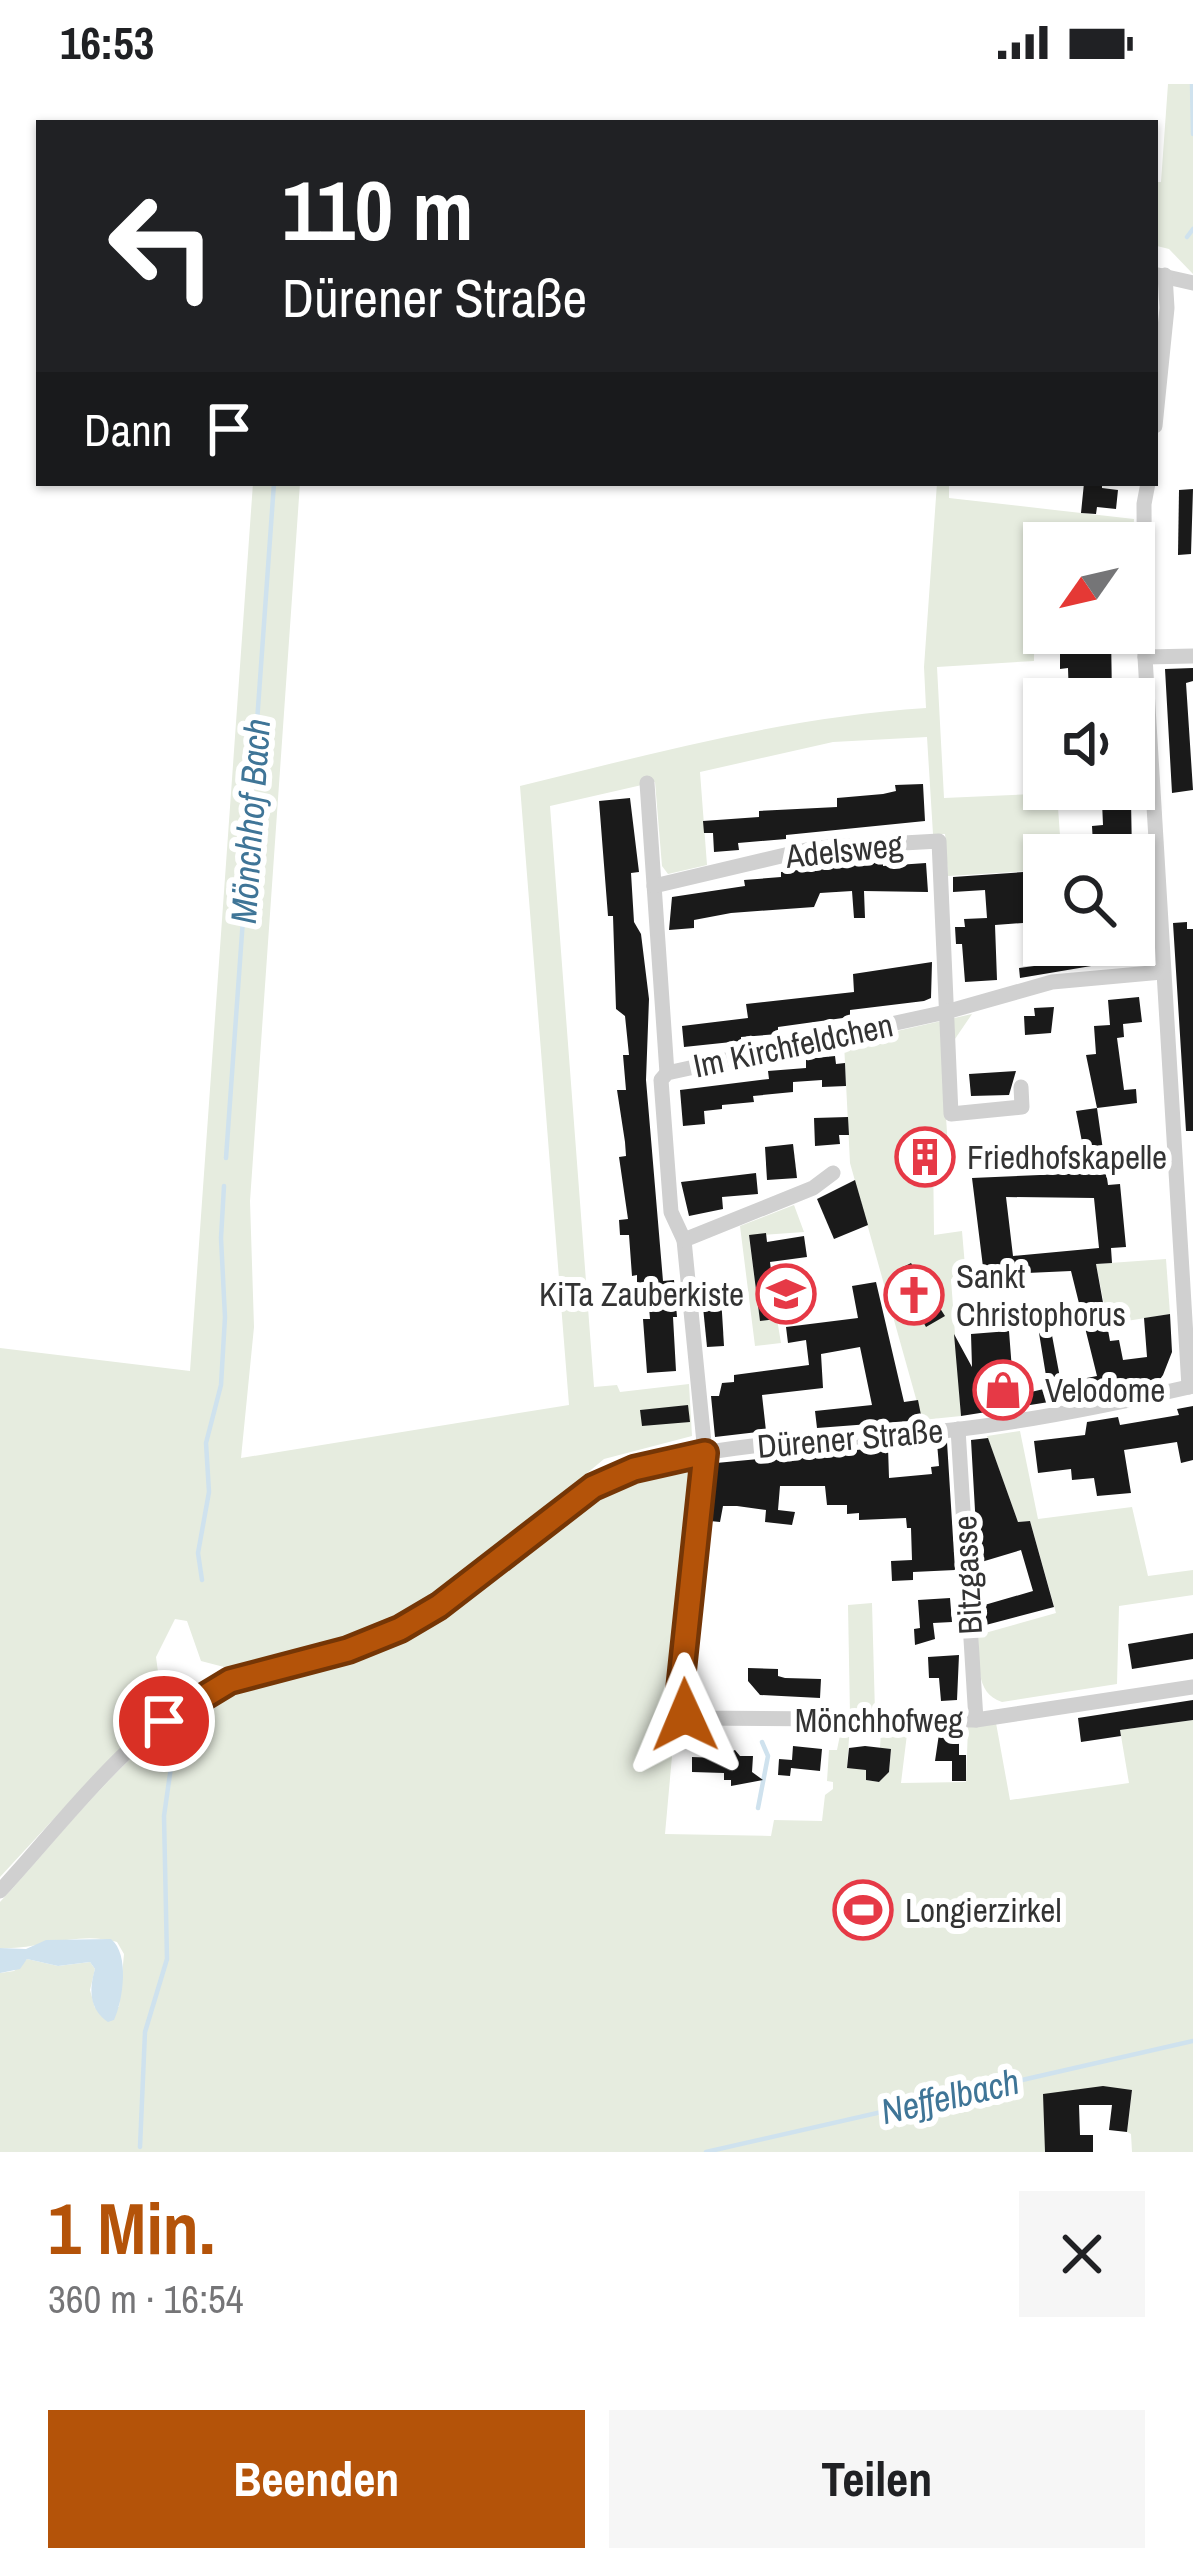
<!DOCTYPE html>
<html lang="de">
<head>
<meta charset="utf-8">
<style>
  body { margin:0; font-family:"Archivo Narrow",sans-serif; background:#f6f6f6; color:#202124; height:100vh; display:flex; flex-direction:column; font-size:45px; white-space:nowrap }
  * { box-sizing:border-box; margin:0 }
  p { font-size:39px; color:#757577 }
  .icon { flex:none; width:66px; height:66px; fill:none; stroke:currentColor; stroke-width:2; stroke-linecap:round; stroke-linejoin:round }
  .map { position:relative; height:2068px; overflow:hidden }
  .details { display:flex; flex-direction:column; background:#fff; flex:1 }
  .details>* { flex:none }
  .top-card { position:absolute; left:36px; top:36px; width:1122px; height:366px; border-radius:0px; box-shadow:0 3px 9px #0004; background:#202124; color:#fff; overflow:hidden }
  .needle { width:78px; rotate:236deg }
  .fabs { position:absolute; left:1023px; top:438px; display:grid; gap:24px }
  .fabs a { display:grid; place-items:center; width:132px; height:132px; border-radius:0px; background:#fff; box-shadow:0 3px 9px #0004; font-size:60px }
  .pin { position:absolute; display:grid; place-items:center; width:102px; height:102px; color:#fff; margin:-51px; border:6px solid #fff; border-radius:50%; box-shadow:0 3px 12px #0007 }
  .me { position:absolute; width:132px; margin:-66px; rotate:359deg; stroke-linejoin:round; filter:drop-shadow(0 0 9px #0008) }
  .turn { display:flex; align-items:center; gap:42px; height:252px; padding:0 48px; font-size:54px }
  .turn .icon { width:156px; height:156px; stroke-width:2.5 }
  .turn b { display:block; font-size:84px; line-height:102px }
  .then { display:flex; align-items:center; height:114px; padding:0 48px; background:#0003; gap:24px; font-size:45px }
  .round { display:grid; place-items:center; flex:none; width:126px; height:126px; border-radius:0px; background:#f6f6f6 }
  .head { display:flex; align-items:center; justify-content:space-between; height:204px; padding:0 48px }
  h1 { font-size:72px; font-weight:700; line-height:90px; color:#b45309 }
  .button { display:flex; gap:24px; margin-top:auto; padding:24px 48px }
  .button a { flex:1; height:138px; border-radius:0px; background:#b45309; color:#fff; font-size:48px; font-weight:700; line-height:138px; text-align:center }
  .button a+a { background:#f6f6f6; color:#202124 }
  .status { display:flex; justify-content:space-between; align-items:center; height:84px; padding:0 60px; background:#fff; direction:ltr }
  .status svg { height:33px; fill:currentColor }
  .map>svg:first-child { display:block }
</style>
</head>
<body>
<div class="status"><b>16:53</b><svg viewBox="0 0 49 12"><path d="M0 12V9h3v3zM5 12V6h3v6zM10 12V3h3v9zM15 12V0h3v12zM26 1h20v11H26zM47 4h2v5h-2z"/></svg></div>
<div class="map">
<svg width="1193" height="2068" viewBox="0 0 1193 2068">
  <rect width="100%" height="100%" fill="#fff"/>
  <!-- green -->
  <g fill="#e6ecdf">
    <path d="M 1168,0 L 1193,0 L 1193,190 L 1169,165 L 1157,162 L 1155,172 L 1155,98 L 1161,98 Z"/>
    <path d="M 253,399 L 300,399 L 250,1117 L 254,1243 L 241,1374 L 569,1321 L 520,702 C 655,669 787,633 926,624 L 924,583 L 937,399 L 949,399 L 949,414 L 1134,435 L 1133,459 L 1044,459 L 1044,469 L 1035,469 L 1034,577 L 937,583 L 944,714 L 1057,709 L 1060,752 L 1041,754 L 1043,763 L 1054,762 L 1054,771 L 1044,771 L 1044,786 L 948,792 L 945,750 L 933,750 L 927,653 L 833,658 L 700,688 L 707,781 L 668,790 L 662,782 L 655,698 L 550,722 L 594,1303 L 617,1301 L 620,1308 L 689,1300 L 692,1352 L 604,1375 L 443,1510 L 383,1545 L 247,1582 L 224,1583 L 201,1577 L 187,1537 L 175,1535 L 156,1573 L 158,1588 L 173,1588 L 180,1595 L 177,1616 L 98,1687 L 0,1793 L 0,1264 L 190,1287 Z"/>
    <path d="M 972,930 L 942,974 L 948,1063 L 933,1065 L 934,1151 L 962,1147 L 966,1194 L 951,1195 L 961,1332 L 922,1336 L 850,1079 L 844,959 Z"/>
    <path d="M 794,1121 L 804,1148 L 749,1152 L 760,1236 L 777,1235 L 781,1259 L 755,1262 L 740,1142 Z"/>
    <path d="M 1166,1175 L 1170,1230 L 1108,1240 L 1096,1180 Z"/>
    <path d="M 1020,1347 L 1038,1435 L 1132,1423 L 1148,1492 L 1193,1486 L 1193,1511 L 1119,1522 L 1117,1600 L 1002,1618 C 974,1609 980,1577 978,1551 L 1056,1529 L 1030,1437 L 1018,1438 L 987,1352 Z"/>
    <path d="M 684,1379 L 698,1384 L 665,1750 L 771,1752 L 774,1736 L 822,1737 L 825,1711 L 833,1705 L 833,1698 L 827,1697 L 829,1666 L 837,1666 L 840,1651 L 831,1649 L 832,1640 L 850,1640 L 847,1683 L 866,1686 L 866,1696 L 879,1698 L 889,1688 L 891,1666 L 880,1664 L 881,1646 L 908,1642 L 901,1699 L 966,1698 L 968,1643 L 996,1639 L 1010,1716 L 1129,1699 L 1120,1646 L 1193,1636 L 1193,2068 L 1132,2068 L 1131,2050 L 1127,2048 L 1132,2007 L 1078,2005 L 1045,2068 L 0,2068 L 0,1889 L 14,1887 L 27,1875 L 58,1882 L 90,1878 L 95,1885 L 90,1906 L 95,1924 L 119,1923 L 124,1870 L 117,1858 C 78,1846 38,1866 0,1864 L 0,1818 C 63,1750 134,1653 217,1611 C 286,1577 365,1579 431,1536 C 489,1498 537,1442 598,1409 C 625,1394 654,1387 684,1379 Z"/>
    <path d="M 872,1519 L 875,1629 L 850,1631 L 848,1521 Z"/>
  </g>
  <!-- water -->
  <path fill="#cfe2ee" d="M 111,1855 C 130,1870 123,1917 114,1936 L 108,1938 C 89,1925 89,1905 95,1885 L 90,1878 L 58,1882 L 27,1875 L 20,1885 L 0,1889 L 0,1864 L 26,1865 L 46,1856 Z"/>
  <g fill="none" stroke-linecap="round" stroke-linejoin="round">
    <!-- stream -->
    <g stroke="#cfe2ee" stroke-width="4.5">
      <path d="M 1192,0 L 1193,50"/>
      <path d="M 1187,153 L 1193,145"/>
      <path d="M 226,1074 L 274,399"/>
      <path d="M 202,1496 L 198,1469 L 209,1408 L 206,1359 L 221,1301 L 225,1233 L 221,1154 L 224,1102"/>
      <path d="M 758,1724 L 768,1672 L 762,1658"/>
      <path d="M 140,2063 L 145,1948 L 167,1875 L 164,1732 L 173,1669"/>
      <path d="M 706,2068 L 1193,1957"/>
    </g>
  </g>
  <!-- building -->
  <g fill="#1a1a1a" fill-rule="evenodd">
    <path d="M 1084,399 L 1102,399 L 1102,404 L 1118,406 L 1116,425 L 1097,423 L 1096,430 L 1081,429 Z"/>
    <path d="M 1193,405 L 1191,470 L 1178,471 L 1179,406 Z"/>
    <path d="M 1084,549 L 1111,549 L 1112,615 L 1069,615 L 1068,584 L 1060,585 L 1060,568 L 1085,567 Z"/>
    <path d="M 1193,584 L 1193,597 L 1186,599 L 1193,706 L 1172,709 L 1165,585 Z"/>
    <path d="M 923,700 L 925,737 L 786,751 L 786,755 L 738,759 L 739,766 L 714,768 L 713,749 L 704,749 L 703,737 L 759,733 L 759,727 L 837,723 L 837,714 L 883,710 L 896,707 L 895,701 Z"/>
    <path d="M 1110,705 L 1124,705 L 1125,716 L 1131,716 L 1132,771 L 1108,771 L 1107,760 L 1093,761 L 1092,742 L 1103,741 L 1102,718 L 1111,717 Z"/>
    <path d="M 630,714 L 639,788 L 631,789 L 634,838 L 641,850 L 649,915 L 646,996 L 663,1197 L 674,1196 L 677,1233 L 673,1233 L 676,1287 L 647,1289 L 643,1235 L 650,1235 L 647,1198 L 637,1199 L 637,1191 L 632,1192 L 629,1151 L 620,1151 L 619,1136 L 628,1135 L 619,1073 L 626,1072 L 625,1058 L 617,1006 L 626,1006 L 623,971 L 629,971 L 625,932 L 616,925 L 613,832 L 608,832 L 599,717 Z"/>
    <path d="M 883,776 L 883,782 L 926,779 L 928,808 L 864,807 L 865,834 L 854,834 L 852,807 L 820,809 L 814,823 L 731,829 L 694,836 L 694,844 L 669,846 L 672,813 L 745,802 L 744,796 L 781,793 L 781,788 Z"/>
    <path d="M 1038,787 L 1039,812 L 1029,813 L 1030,833 L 1023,833 L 1023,839 L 995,841 L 997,896 L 965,898 L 962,860 L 956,860 L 955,843 L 965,843 L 964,835 L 987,834 L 985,806 L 953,808 L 953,793 Z"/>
    <path d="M 1187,838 L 1187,845 L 1193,845 L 1193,1047 L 1186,1047 L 1173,839 Z"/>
    <path d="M 1080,861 L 1105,861 L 1109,879 L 1020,894 L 1019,884 L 1072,877 L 1072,867 L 1080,866 Z"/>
    <path d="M 932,878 L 931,914 L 924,917 L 850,926 L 850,933 L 778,943 L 778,950 L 741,953 L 741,957 L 684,963 L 682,942 L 748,934 L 746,920 L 854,908 L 853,890 Z"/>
    <path d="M 1139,913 L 1142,938 L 1123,940 L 1124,953 L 1117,954 L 1124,1006 L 1136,1005 L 1137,1019 L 1097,1024 L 1086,971 L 1096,970 L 1094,942 L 1110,941 L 1108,916 Z"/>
    <path d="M 1054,923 L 1051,949 L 1025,951 L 1024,932 L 1035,932 L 1034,924 Z"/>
    <path d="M 835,972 L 836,980 L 845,979 L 846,1002 L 822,1003 L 822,996 L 793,998 L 793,1008 L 753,1012 L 754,1018 L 722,1021 L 722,1025 L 704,1027 L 705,1040 L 683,1042 L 680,1006 L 769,995 L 768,987 L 806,984 L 806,975 Z"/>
    <path d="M 1016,987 L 1009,1011 L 971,1012 L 969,990 Z"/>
    <path d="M 1097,1024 L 1108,1101 L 1120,1100 L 1126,1163 L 1111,1164 L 1112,1179 L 1096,1180 L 1110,1257 L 1119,1256 L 1123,1276 L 1147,1273 L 1144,1234 L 1170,1230 L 1172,1268 L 1163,1291 L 1158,1298 L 1093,1311 L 961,1332 L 954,1250 L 972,1283 L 971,1250 L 1009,1247 L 1014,1312 L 1048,1304 L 1039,1249 L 1051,1246 L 1061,1299 L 1097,1292 L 1071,1187 L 984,1191 L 972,1094 L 1088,1089 L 1076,1027 ZM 1006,1113 L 1094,1114 L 1099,1164 L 1013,1172 Z"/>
    <path d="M 848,1033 L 849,1051 L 839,1051 L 840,1060 L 815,1062 L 814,1034 Z"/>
    <path d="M 793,1060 L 797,1094 L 767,1096 L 765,1063 Z"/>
    <path d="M 756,1089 L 758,1110 L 722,1113 L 723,1125 L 689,1132 L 681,1098 Z"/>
    <path d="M 855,1096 L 868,1141 L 834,1155 L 817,1115 Z"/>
    <path d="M 766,1149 L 767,1158 L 804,1152 L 807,1173 L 770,1178 L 777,1235 L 760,1237 L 749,1151 Z"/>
    <path d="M 911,1179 L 945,1232 L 926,1243 L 911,1216 L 901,1221 L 899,1185 Z"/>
    <path d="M 876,1198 L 904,1318 L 918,1316 L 922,1336 L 817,1344 L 815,1327 L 872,1321 L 860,1263 L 821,1270 L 823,1304 L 762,1311 L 766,1347 L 715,1353 L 711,1312 L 719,1312 L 722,1299 L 734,1298 L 734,1291 L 809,1281 L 806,1256 L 788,1259 L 786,1243 L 858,1234 L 852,1202 Z"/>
    <path d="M 721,1212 L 724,1262 L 707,1263 L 702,1213 Z"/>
    <path d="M 688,1321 L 690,1338 L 642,1342 L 640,1326 Z"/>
    <path d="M 1193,1322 L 1193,1376 L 1181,1379 L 1177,1358 L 1124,1366 L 1131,1409 L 1097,1412 L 1094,1394 L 1072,1396 L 1071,1385 L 1038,1389 L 1034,1357 L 1085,1351 L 1087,1338 L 1118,1333 L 1120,1341 L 1179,1331 L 1177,1325 Z"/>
    <path d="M 988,1354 L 1018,1438 L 1030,1437 L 1054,1523 L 982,1542 L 981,1522 L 1033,1507 L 1021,1466 L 978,1479 L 971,1356 Z"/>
    <path d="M 947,1358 L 955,1486 L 913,1488 L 913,1496 L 892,1497 L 891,1477 L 912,1476 L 911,1444 L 907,1444 L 906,1434 L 859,1436 L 859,1429 L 847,1430 L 847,1421 L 827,1421 L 825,1402 L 780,1402 L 778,1426 L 795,1428 L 792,1441 L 765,1438 L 766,1426 L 737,1422 L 723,1422 L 720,1438 L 710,1437 L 716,1379 L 888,1363 L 889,1394 L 932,1390 L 931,1383 L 939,1382 L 937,1359 Z"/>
    <path d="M 950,1514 L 952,1538 L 933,1539 L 935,1555 L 915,1561 L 914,1545 L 920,1544 L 918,1516 Z"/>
    <path d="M 1193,1549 L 1193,1575 L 1132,1585 L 1128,1560 Z"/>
    <path d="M 959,1571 L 957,1616 L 941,1617 L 939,1594 L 929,1594 L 928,1573 Z"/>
    <path d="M 748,1584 L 778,1585 L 778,1592 L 785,1594 L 821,1595 L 820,1614 L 760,1611 L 748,1597 Z"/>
    <path d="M 1193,1616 L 1193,1636 L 1120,1646 L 1121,1652 L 1081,1658 L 1078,1634 Z"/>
    <path d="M 939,1650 L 959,1650 L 959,1671 L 966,1671 L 966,1697 L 952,1697 L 952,1677 L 935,1677 Z"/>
    <path d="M 793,1662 L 822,1665 L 820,1687 L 791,1684 L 790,1692 L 778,1691 L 779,1675 L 792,1676 Z"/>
    <path d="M 865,1662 L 891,1665 L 889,1688 L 879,1698 L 866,1696 L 866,1686 L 847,1684 L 849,1664 Z"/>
    <path d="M 735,1666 L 740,1672 L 753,1672 L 752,1688 L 763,1696 L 731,1702 L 731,1696 L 724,1696 L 724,1689 L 692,1688 L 692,1673 L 717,1674 Z"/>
    <path d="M 1103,2002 L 1132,2006 L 1127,2048 L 1109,2046 L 1112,2021 L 1079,2021 L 1080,2051 L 1093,2051 L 1093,2068 L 1045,2068 L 1043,2010 Z"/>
  </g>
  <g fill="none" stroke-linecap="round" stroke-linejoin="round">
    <!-- minor -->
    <g stroke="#d0d0d0" stroke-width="15">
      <path d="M 1158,191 L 1193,199"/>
      <path d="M 1155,342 L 1167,224 L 1165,191"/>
      <path d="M 1148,399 L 1144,420 L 1145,573 L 1189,1303"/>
      <path d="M 1145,573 L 1193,572"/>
      <path d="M 647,699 L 667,989"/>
      <path d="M 654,802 L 815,764 L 939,757 L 951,1030 L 1022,1023 L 1021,1003"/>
      <path d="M 833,1089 L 813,1104 L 684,1156 L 705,1369 L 679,1615 L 683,1629 L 693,1634 L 976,1636 L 1193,1603"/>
      <path d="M 684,1156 L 671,1128 L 661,996 L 667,989 L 946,928 L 1052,898 L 1162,888"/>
      <path d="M 958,1345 L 976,1636"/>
      <path d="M 0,1807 C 67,1735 133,1640 225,1599 C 290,1571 360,1570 422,1533 C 495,1489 553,1408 637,1384 C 739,1355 848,1356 952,1346 C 1033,1337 1114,1320 1193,1302"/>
    </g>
  </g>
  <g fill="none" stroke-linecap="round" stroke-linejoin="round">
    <defs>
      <path id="route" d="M 164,1637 L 230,1597 L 348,1566 L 400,1545 L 439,1522 L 593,1403 L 634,1385 L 705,1369 L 679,1615 L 685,1631"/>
    </defs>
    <!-- route casing -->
    <use href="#route" stroke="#753606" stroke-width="30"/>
    <!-- route -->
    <use href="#route" stroke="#b45309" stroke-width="21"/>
  </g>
  <!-- icons -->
  <defs>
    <symbol id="building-ring" viewBox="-11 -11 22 22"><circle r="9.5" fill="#fff" stroke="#e63946" stroke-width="1.5"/><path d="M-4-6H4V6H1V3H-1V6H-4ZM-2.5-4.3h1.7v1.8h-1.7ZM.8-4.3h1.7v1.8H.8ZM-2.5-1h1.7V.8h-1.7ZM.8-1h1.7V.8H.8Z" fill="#e63946"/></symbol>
    <symbol id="school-ring" viewBox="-11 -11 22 22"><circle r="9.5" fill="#fff" stroke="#e63946" stroke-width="1.5"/><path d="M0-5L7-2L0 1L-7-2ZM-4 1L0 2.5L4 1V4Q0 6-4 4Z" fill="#e63946"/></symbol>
    <symbol id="church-ring" viewBox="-11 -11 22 22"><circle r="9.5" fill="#fff" stroke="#e63946" stroke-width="1.5"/><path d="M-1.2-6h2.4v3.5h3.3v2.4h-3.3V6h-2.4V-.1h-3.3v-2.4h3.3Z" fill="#e63946"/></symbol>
    <symbol id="shop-ring" viewBox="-11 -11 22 22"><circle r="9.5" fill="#fff" stroke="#e63946" stroke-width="1.5"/><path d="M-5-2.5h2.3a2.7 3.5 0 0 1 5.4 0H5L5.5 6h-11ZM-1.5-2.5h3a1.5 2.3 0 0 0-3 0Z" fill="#e63946"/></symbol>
    <symbol id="stadium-ring" viewBox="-11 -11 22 22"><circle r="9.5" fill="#fff" stroke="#e63946" stroke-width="1.5"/><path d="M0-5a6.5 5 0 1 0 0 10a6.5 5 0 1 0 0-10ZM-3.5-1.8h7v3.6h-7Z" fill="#e63946"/></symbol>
  </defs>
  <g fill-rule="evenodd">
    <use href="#building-ring" x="892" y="1040" width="66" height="66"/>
    <use href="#school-ring" x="753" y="1177" width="66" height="66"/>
    <use href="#church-ring" x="881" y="1178" width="66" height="66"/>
    <use href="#shop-ring" x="970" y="1273" width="66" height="66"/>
    <use href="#stadium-ring" x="830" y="1793" width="66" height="66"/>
  </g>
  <g text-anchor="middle" stroke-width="12" stroke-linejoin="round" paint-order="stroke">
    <!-- street labels -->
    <g font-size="33" fill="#333" stroke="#fff">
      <text transform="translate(844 766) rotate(-6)" y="12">Adelsweg</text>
      <text transform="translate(793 961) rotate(-12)" y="12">Im Kirchfeldchen</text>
      <text transform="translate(850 1354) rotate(-5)" y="12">Dürener Straße</text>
      <text transform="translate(967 1491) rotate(-93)" y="12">Bitzgasse</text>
      <text x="879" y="1648">Mönchhofweg</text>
    </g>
    <!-- poi labels -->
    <g font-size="33" fill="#333" stroke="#fff" text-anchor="start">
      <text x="967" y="1085">Friedhofskapelle</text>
      <text x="956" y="1204">Sankt<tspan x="956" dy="38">Christophorus</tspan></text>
      <text x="744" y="1222" text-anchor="end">KiTa Zauberkiste</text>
      <text x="1045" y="1318">Velodome</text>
      <text x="905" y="1838">Longierzirkel</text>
    </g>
    <!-- water labels -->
    <g font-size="36" font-style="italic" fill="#3f7597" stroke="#fff">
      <text transform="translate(250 737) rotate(-86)" y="13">Mönchhof Bach</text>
      <text transform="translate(950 2012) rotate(-13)" y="13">Neffelbach</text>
    </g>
  </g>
</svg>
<div class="fabs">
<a><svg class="needle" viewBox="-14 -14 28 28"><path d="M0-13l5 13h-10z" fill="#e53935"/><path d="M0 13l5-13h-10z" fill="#757577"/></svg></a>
<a><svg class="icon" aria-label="sound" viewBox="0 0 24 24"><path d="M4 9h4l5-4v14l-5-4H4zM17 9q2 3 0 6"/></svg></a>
<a><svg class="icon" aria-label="search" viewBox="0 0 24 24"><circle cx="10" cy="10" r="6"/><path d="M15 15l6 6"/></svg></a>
</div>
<div class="pin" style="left:164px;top:1637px;background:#d93025"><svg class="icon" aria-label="arrive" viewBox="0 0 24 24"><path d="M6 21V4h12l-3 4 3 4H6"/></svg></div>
<svg class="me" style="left:685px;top:1631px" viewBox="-20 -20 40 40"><path d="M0-17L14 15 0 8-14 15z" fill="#b45309" stroke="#fff" stroke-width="4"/></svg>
<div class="top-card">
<div class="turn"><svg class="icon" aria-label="left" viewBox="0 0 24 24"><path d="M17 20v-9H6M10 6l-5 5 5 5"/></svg><div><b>110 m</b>Dürener Straße</div></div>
<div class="then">Dann<svg class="icon" aria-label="arrive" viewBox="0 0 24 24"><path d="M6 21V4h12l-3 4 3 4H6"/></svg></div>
</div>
</div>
<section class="details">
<div class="head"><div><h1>1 Min.</h1><p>360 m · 16:54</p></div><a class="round"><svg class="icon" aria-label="close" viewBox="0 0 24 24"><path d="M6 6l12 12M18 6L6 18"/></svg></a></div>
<div class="button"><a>Beenden</a><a>Teilen</a></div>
</section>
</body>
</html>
